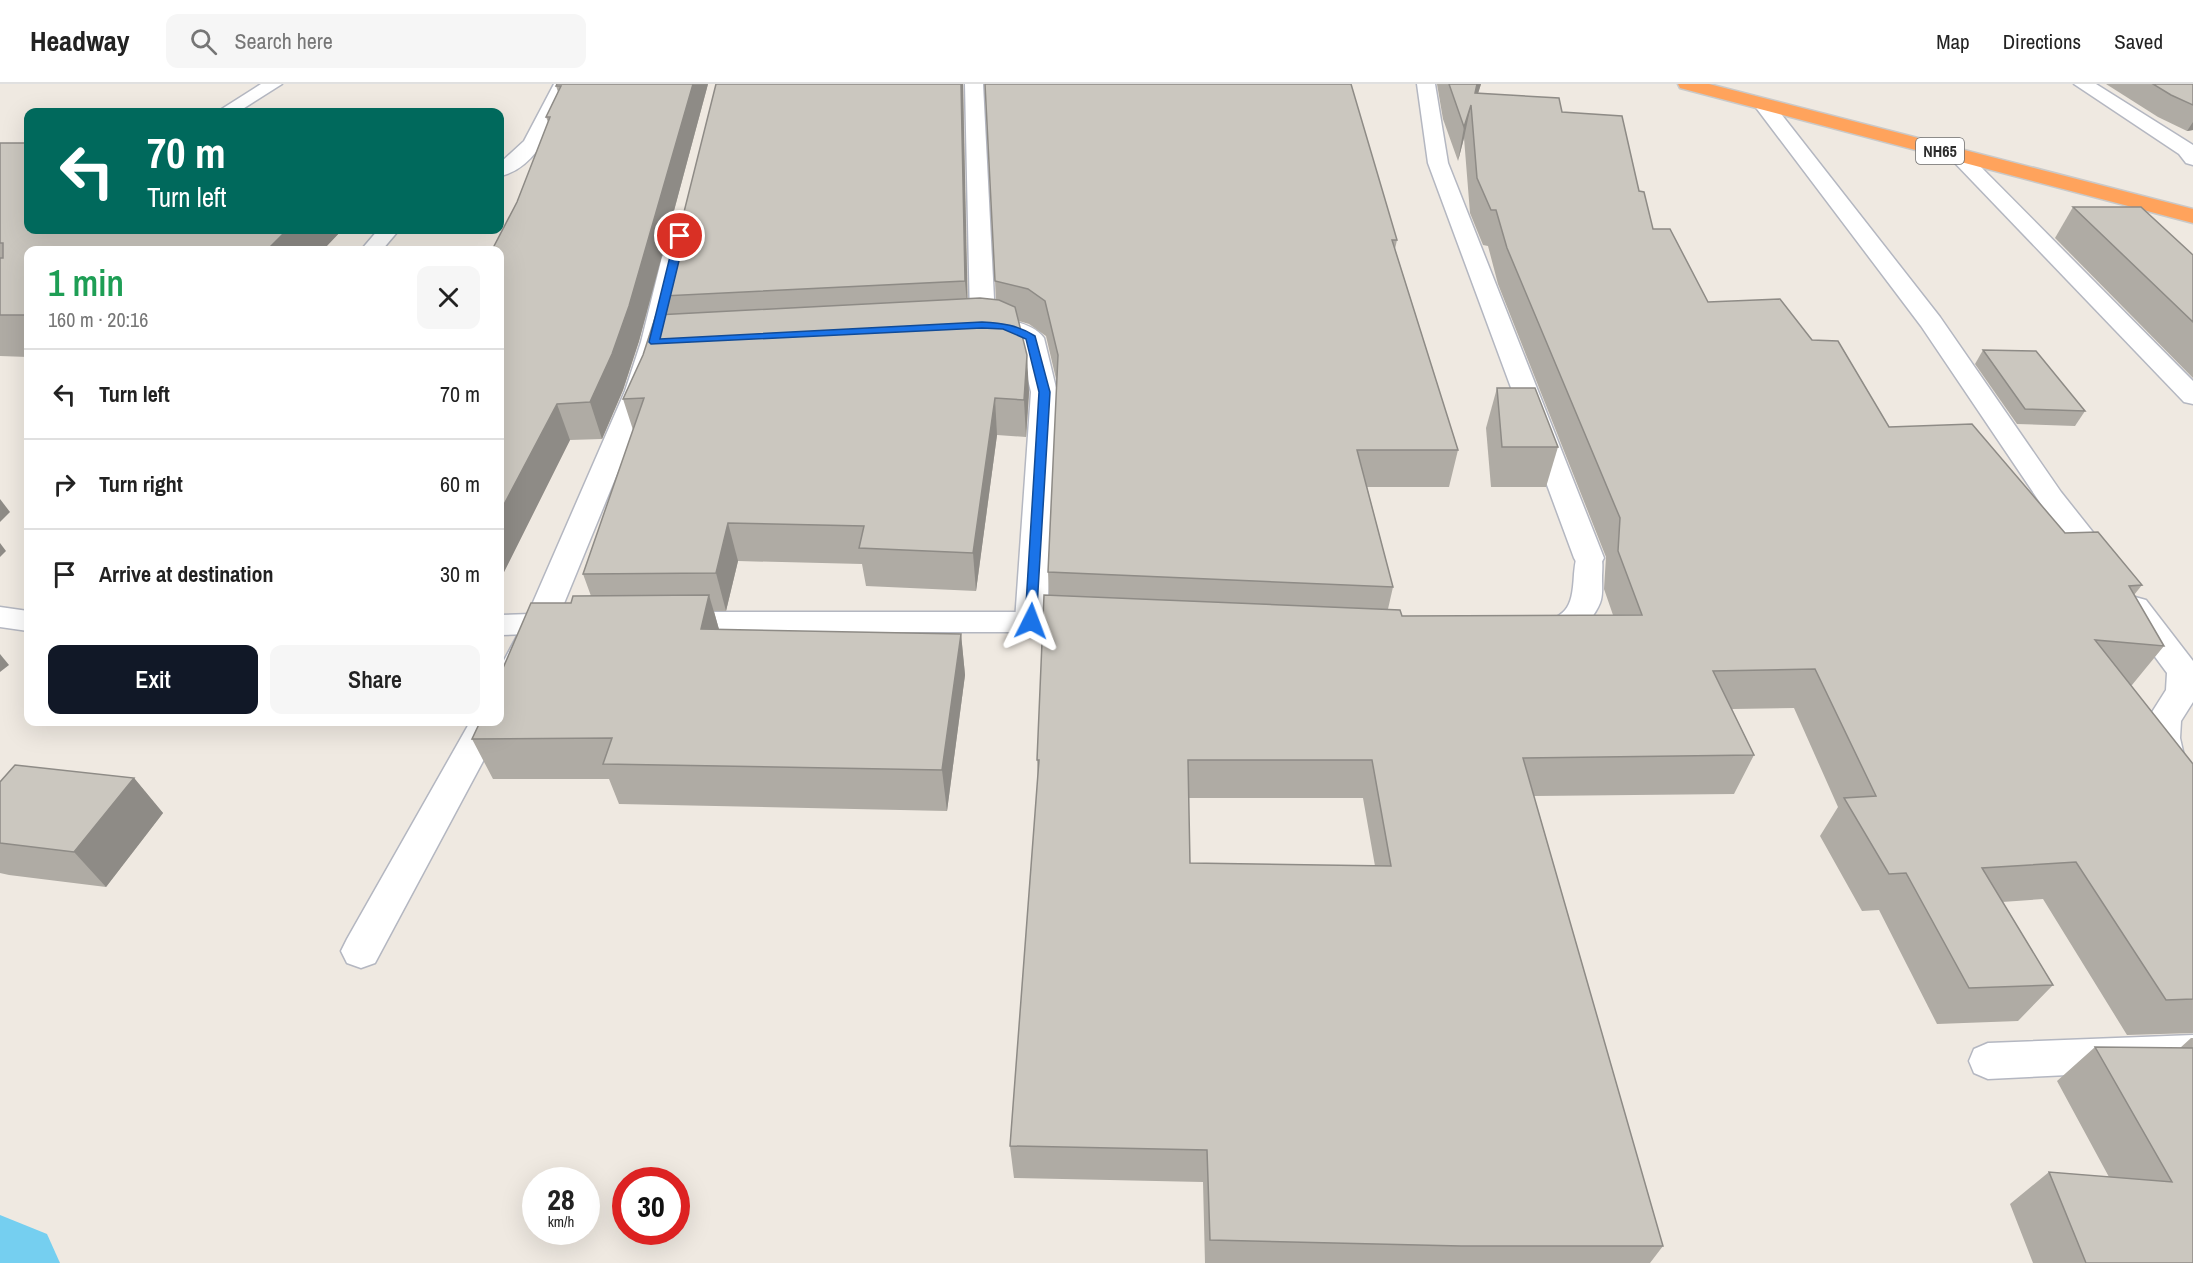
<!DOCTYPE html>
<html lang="en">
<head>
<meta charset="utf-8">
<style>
  body { margin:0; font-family:"Archivo Narrow",sans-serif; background:#f6f6f6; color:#222; height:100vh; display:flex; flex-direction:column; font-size:22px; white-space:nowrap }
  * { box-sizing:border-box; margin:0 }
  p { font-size:20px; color:#767676 }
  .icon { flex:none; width:33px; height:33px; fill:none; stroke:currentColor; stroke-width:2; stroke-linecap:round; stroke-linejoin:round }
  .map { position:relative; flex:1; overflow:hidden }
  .sheet { position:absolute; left:24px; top:162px; width:480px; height:480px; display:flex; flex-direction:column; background:#fff; border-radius:12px; box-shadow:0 6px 24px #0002 }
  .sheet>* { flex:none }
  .top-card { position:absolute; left:24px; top:24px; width:480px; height:126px; border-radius:12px; box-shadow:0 6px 24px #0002; background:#00695c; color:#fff; overflow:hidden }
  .speed { position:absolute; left:522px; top:1083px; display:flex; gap:12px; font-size:30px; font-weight:700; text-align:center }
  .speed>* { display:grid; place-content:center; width:78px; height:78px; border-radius:50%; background:#fff; box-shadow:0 6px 24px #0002; line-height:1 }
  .speed small { font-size:15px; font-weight:400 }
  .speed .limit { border:9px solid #d22; background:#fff; color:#111 }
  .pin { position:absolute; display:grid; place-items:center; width:51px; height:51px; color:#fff; margin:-26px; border:3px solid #fff; border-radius:50%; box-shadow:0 2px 6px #0007 }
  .me { position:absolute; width:66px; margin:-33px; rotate:3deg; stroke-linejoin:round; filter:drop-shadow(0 0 4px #0008) }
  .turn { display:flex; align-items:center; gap:21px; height:126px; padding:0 24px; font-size:27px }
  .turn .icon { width:78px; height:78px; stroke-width:2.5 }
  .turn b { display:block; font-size:42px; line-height:51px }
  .round { display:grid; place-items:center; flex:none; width:63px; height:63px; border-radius:12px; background:#f6f6f6 }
  .head { display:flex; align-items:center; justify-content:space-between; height:102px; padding:0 24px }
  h1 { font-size:36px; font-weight:600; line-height:45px; color:#1e9e55 }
  .cta { display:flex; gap:12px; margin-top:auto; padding:12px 24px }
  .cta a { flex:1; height:69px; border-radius:12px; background:#111827; color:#fff; font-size:24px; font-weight:600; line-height:69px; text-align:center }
  .cta a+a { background:#f6f6f6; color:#222 }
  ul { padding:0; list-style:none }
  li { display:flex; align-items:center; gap:18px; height:90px; padding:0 24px; border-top:2px solid #e0e0e0 }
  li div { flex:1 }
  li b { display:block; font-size:22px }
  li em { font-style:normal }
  header { display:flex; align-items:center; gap:36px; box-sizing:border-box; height:84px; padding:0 30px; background:#fff; border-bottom:2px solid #e0e0e0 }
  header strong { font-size:28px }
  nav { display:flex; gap:33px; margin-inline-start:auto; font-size:21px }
  .search { width:420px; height:54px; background:#f6f6f6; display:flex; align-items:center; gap:15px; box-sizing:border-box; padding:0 21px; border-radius:12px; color:#767676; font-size:22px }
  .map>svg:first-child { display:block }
</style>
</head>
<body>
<header>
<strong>Headway</strong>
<div class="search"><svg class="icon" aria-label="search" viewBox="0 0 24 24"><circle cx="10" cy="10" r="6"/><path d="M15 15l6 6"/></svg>Search here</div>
<nav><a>Map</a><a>Directions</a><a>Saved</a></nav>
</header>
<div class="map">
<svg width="2193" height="1179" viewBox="0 0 2193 1179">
  <rect width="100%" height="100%" fill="#efe9e1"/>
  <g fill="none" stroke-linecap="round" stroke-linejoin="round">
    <!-- canal -->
    <path fill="#75cff0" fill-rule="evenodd" d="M 0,1131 L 47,1150 L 60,1179 L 0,1179 Z"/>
    <defs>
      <g id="lane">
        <path d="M 261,0 L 282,0 L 238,28 L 217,28 Z"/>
        <path d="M 554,0 L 572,0 C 556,32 540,84 500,92 L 500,79 L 524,57 Z"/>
        <path d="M 378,146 L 399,146 L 382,166 L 361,166 Z"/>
        <path d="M 1589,465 L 1599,468 C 1604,476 1602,485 1602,495 C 1602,502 1603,512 1600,519 C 1590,544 1559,565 1532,557 L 1527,550 L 1532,543 C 1566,531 1572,528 1574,490 C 1575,482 1575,475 1579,468 Z"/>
        <path d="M 0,523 L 28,527 L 28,547 L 0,543 Z"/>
        <path d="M 676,528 L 1054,528 L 1064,531 L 1068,538 L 1064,545 L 1054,548 L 676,548 L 666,545 L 662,538 L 666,531 Z"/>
        <path d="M 562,529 L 572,532 L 576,539 L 572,546 L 562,549 L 500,551 L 500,531 Z"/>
        <path d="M 2193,951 L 2193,985 L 1988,995 L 1974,989 L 1969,977 L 1974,965 L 1988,959 Z"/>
      </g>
      <g id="street">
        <path d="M 965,0 L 983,0 L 995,234 C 1011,236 1034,240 1044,254 L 1057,308 L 1047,537 L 1042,545 L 1031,548 L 1020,545 L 1015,537 L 1031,308 L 1019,258 C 998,246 978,253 955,247 L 952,242 L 955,237 L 970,234 Z"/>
        <path d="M 1417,0 L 1435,0 L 1448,79 L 1604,474 L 1600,481 L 1589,484 L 1578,481 L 1574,474 L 1428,79 Z"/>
        <path d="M 2074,0 L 2096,0 L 2193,61 L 2193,81 L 2186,79 L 2179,70 Z"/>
        <path d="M 1764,15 L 1771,17 L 1940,233 L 2061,408 L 2115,476 L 2119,483 L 2115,490 L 2104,493 L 2093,490 L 2041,420 L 1921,242 L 1754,21 L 1757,17 Z"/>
        <path d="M 1959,66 L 1966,68 L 2193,297 L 2193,320 L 2184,318 L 1952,76 L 1949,72 L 1952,68 Z"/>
        <path d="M 674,166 L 682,168 L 686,173 L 667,258 L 651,307 L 556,539 L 512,623 L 500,626 L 500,584 L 524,539 L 625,307 L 641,258 L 662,173 L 666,168 Z"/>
        <path d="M 2135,513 L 2146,516 L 2193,577 L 2193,618 L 2181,637 L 2180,654 L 2189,694 L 2193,699 L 2193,742 L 2180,738 L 2159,707 L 2154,697 L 2146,654 L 2147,636 L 2166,606 L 2167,589 L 2119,524 L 2124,516 Z"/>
        <path d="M 500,630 L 504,638 L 375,879 L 361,884 L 347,879 L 341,867 L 347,855 L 470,638 L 500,638 Z"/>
      </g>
      <path id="highway" d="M 1678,0 L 1709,0 L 2193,125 L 2193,139 L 1680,4 Z"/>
    </defs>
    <!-- lane casing -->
    <use href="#lane" stroke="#b4b7c1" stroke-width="3"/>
    <!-- street casing -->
    <use href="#street" stroke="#b4b7c1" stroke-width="3"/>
    <!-- highway casing -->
    <use href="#highway" stroke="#c9c9c9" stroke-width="3"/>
    <!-- lane -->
    <use href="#lane" fill="#fff" fill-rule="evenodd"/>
    <!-- street -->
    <use href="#street" fill="#fff" fill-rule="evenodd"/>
    <!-- highway -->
    <use href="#highway" fill="#ffa35c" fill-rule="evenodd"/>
  </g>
  <!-- wall -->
  <g fill="#afaba4" fill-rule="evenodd">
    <path d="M 557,0 L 708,0 L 639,257 L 623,306 L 602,355 L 570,356 L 500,496 L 517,118 L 548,38 L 546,33 L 558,8 L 556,2 Z"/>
    <path d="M 716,0 L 963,0 L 967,215 L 996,216 L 985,0 L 1397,156 L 1395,165 L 1458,366 L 1449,403 L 1367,403 L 1393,503 L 1388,525 L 1402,532 L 1613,531 L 1604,505 L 1606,473 L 1498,200 L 1488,162 L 1483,161 L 1470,129 L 1464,54 L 1458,77 L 1443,35 L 1437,0 L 1481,0 L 1478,9 L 1562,28 L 1639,107 L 1653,145 L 1708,218 L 1812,256 L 1889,343 L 2065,449 L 2142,501 L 2134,511 L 2164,562 L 2132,601 L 2130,601 L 2193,680 L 2193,949 L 2127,951 L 2043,815 L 2002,818 L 2053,901 L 2018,937 L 1937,940 L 1879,826 L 1862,827 L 1820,752 L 1838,723 L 1794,624 L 1732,625 L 1754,671 L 1734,710 L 1534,712 L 1663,1162 L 1650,1179 L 1205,1179 L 1203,1098 L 1014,1094 L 1010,1062 L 1038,698 L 1037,676 L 1049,511 L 1048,488 L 1057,299 L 1046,252 L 1029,240 L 1019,237 L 1029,308 L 1026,353 L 997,351 L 976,507 L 866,502 L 862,480 L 738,477 L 726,527 L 714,527 L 719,546 L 961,550 L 965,591 L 947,727 L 619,720 L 609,695 L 493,695 L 472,655 L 571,519 L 591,512 L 583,490 L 633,346 L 623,315 L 667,230 L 663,212 ZM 1188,714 L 1363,714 L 1375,782 L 1190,779 Z"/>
    <path d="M 2106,0 L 2193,0 L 2193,46 L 2187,47 L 2158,33 Z"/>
    <path d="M 0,59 L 28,146 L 342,146 L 323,166 L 28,166 L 28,273 L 0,272 Z"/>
    <path d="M 2073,123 L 2193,171 L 2193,294 L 2055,154 Z"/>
    <path d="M 1983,266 L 2085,327 L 2075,342 L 2017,340 L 1975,280 Z"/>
    <path d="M 1497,304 L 1558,363 L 1546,403 L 1491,403 L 1486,344 Z"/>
    <path d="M 134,694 L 163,729 L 106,803 L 9,791 L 0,789 L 0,698 Z"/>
    <path d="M 2191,954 L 2193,954 L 2193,1179 L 2033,1179 L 2010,1120 L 2049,1088 L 2109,1093 L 2057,997 L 2095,963 L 2180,964 Z"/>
  </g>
  <!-- shaded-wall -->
  <g fill="#8e8b86">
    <path d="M 693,0 L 708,0 L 639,257 L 623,306 L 602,355 L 590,318 Z"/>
    <path d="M 961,0 L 963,0 L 968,232 L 965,197 Z"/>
    <path d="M 1477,0 L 1481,0 L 1472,29 L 1475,9 Z"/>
    <path d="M 1471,21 L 1464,54 L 1458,77 L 1464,43 Z"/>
    <path d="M 2193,38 L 2193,46 L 2187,47 Z"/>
    <path d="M 287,146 L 342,146 L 323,166 L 267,166 Z"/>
    <path d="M 1027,271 L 1029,308 L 1026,353 L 1024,316 Z"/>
    <path d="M 995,314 L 997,351 L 976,507 L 973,469 Z"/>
    <path d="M 557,320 L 570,356 L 500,496 L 500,428 Z"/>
    <path d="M 0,415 L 10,428 L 0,438 Z"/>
    <path d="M 728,439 L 738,477 L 726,527 L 716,489 Z"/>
    <path d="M 0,459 L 6,467 L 0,473 Z"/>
    <path d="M 709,511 L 721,552 L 701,545 Z"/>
    <path d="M 961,550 L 965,591 L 947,727 L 942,686 Z"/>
    <path d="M 0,570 L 9,581 L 0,588 Z"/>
    <path d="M 134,694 L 163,729 L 106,803 L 74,768 Z"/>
  </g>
  <!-- building -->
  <g fill="#cbc7bf" stroke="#8e8b86" stroke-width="1.5" fill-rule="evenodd">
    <path d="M 557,0 L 693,0 L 629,222 L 612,270 L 590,318 L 557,320 L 500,428 L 500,166 L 492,166 L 517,118 L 550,33 L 546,33 L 561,2 L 556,2 Z"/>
    <path d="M 716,0 L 961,0 L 965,197 L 663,212 Z"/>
    <path d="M 985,0 L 1351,0 L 1397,156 L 1392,156 L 1458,366 L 1357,366 L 1393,503 L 1048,488 L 1058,271 L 1045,217 L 1028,205 L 995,197 Z"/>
    <path d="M 1449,0 L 1477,0 L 1475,9 L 1559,14 L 1562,28 L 1622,32 L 1639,107 L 1644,108 L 1653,145 L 1670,145 L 1708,218 L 1780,215 L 1812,256 L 1838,257 L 1889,343 L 1972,340 L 2065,449 L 2098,448 L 2142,501 L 2129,502 L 2164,562 L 2095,556 L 2193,680 L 2193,915 L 2166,916 L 2076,778 L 1982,784 L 2053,901 L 1969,904 L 1906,789 L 1889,790 L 1844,714 L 1876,712 L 1815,585 L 1713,587 L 1754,671 L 1523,674 L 1663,1162 L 1461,1162 L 1210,1156 L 1207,1066 L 1010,1062 L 1039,676 L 1037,676 L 1044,511 L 1400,526 L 1402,532 L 1642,531 L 1618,467 L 1620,434 L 1507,164 L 1496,126 L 1491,126 L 1477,94 L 1471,21 L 1464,43 ZM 1188,676 L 1372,676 L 1391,782 L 1190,779 Z"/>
    <path d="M 2153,0 L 2193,0 L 2193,21 L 2171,11 Z"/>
    <path d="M 0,59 L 28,59 L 28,146 L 287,146 L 267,166 L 28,166 L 28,231 L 0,231 L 0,174 L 3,174 L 3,159 L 0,159 Z"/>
    <path d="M 2073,123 L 2141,123 L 2193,171 L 2193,238 Z"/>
    <path d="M 980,214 L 999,216 L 1015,223 L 1027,271 L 1024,316 L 995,314 L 973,469 L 859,464 L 864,442 L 728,439 L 716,489 L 583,490 L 644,314 L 623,315 L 643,271 L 656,231 Z"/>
    <path d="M 1983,266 L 2036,267 L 2085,327 L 2025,325 Z"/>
    <path d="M 1497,304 L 1535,304 L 1558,363 L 1502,363 Z"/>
    <path d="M 709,511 L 701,545 L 961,550 L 942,686 L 603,680 L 612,654 L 472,655 L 480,638 L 500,638 L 500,591 L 531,519 L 571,519 L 573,512 Z"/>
    <path d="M 15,681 L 134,694 L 74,768 L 0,759 L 0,698 Z"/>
    <path d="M 2095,963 L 2193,964 L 2193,1179 L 2086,1179 L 2049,1088 L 2172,1098 Z"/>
  </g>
  <!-- route -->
  <path fill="#1a73e8" stroke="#114b97" stroke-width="1.5" d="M 680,149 L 685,152 L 660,255 L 982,238 C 1002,239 1018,241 1035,252 L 1050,308 L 1036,540 L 1031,541 L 1025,537 L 1039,308 L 1026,255 L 1003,245 L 982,244 L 651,260 L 649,258 L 675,152 Z"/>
  <g text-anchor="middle" stroke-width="6" stroke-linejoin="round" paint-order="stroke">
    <!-- shield labels -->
    <rect fill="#fff" stroke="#6d6d6d" stroke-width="1.5" x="1916" y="54" width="48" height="26" rx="4.5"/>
    <g font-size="16" font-weight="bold" fill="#2e2e2e">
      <text x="1940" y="73">NH65</text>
    </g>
  </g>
</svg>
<div class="speed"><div>28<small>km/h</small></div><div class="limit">30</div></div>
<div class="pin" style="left:680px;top:152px;background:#d93025"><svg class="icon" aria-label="arrive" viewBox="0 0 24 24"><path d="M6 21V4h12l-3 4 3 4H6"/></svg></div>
<svg class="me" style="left:1031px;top:537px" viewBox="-20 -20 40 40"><path d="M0-17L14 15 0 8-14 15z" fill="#1a73e8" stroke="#fff" stroke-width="4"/></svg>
<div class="top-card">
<div class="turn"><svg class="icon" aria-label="left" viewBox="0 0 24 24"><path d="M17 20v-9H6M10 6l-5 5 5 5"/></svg><div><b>70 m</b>Turn left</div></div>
</div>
<section class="sheet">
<div class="head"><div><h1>1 min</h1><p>160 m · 20:16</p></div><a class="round"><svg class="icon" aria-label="close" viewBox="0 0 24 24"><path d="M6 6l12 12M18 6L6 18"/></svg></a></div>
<ul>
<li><svg class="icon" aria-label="left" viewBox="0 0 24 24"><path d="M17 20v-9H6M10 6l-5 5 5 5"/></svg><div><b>Turn left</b></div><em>70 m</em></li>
<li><svg class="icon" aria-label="right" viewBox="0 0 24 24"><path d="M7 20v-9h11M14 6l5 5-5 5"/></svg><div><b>Turn right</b></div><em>60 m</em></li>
<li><svg class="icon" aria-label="arrive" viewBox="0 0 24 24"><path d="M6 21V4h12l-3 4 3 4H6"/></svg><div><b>Arrive at destination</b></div><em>30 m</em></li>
</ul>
<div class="cta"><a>Exit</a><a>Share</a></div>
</section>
</div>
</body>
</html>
